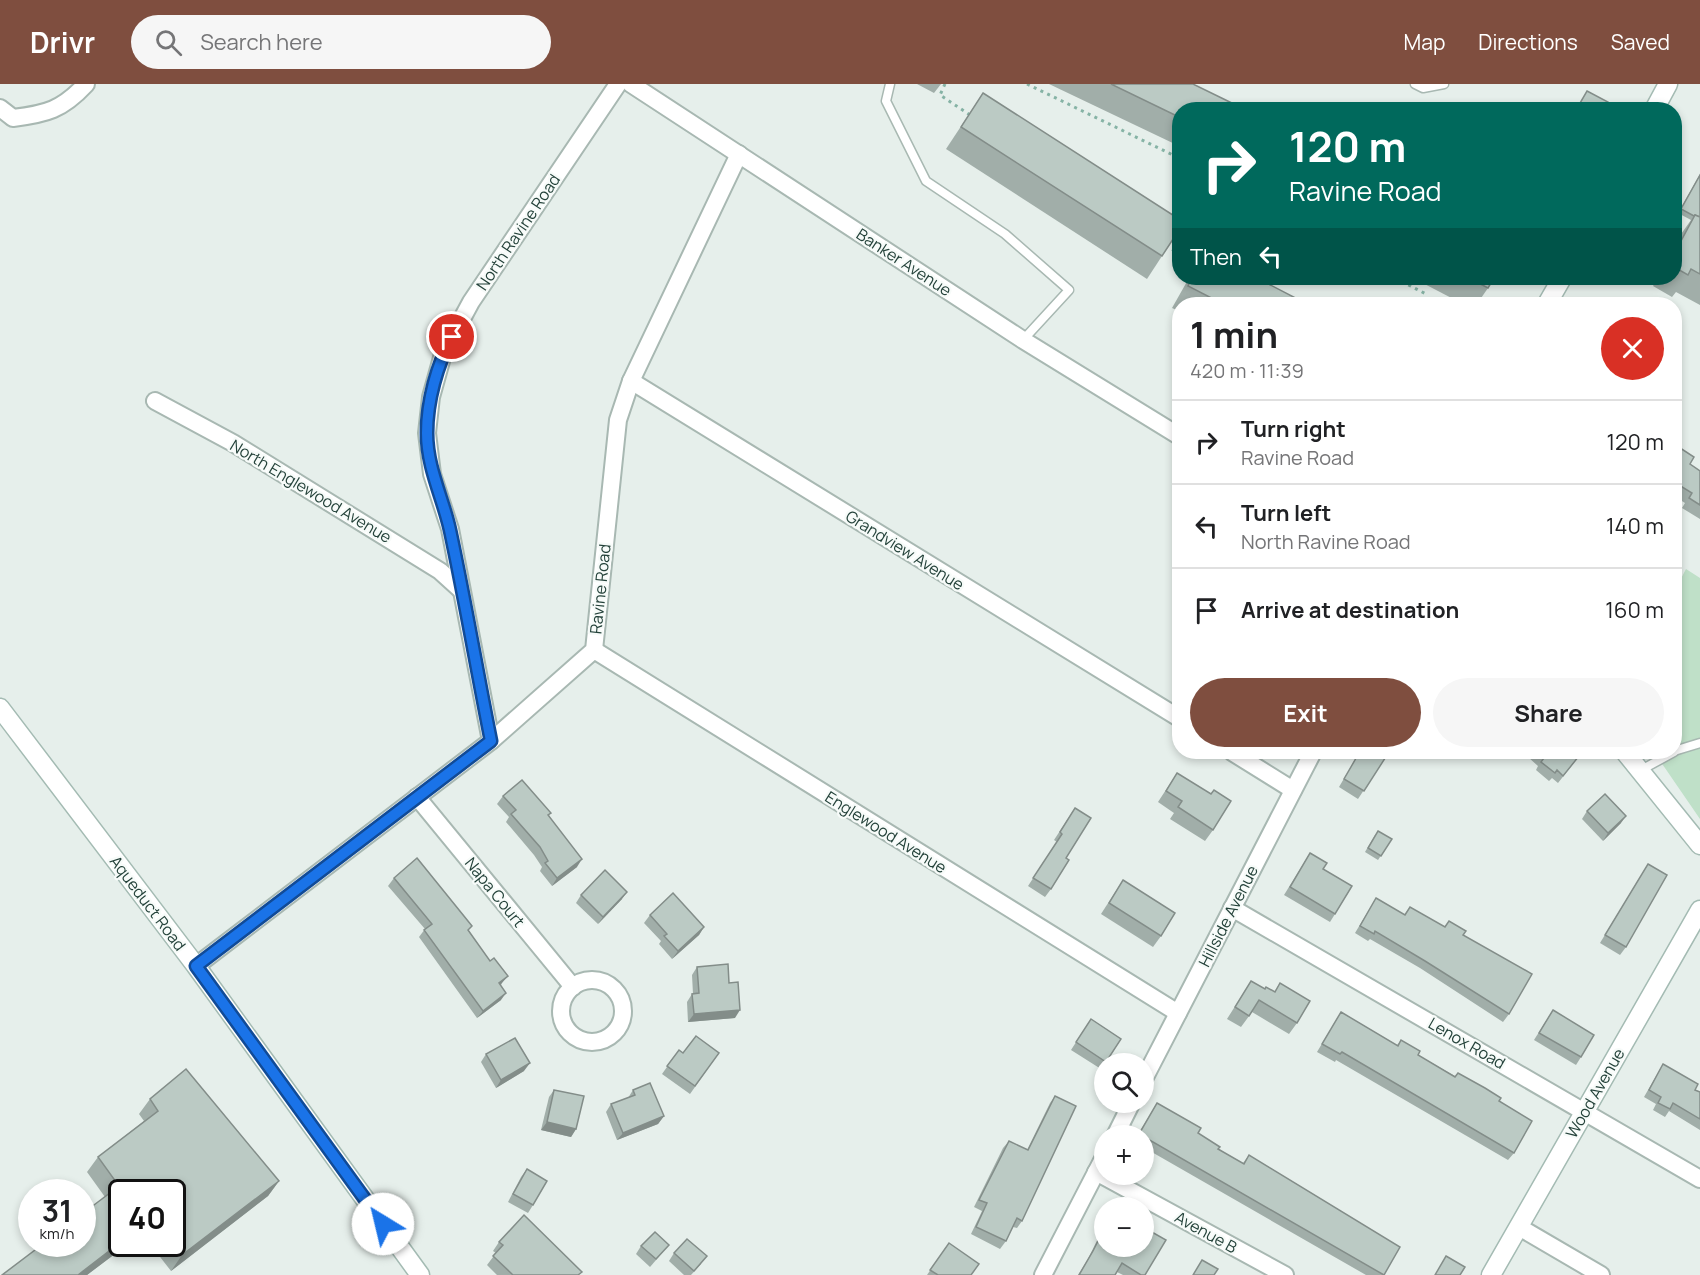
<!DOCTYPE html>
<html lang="en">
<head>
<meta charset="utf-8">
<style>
  body { margin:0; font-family:Manrope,sans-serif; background:#f6f6f6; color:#202124; height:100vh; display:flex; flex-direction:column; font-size:22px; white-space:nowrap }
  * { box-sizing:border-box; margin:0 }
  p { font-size:20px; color:#757577 }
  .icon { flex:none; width:33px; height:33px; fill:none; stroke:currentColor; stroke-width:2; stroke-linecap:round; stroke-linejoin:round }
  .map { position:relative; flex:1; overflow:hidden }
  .panel { position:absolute; left:1172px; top:213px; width:510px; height:462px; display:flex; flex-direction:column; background:#fff; border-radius:24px; box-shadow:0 3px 9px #0003 }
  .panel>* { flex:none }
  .banner { position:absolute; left:1172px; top:18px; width:510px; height:183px; border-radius:24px; box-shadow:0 3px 9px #0003; background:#00695c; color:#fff; overflow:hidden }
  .buttons { position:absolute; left:1094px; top:969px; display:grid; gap:12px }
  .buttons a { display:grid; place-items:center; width:60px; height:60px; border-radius:50%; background:#fff; box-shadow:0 3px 9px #0003; font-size:30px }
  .speed { position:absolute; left:18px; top:1095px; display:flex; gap:12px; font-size:30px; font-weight:700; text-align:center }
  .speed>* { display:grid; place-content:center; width:78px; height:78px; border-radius:50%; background:#fff; box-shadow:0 3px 9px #0003; line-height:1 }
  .speed small { font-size:15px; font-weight:400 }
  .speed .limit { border:3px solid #111; border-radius:9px; background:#fff; color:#111 }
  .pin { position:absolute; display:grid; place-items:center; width:51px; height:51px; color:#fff; margin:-26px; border:3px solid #fff; border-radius:50%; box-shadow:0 2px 6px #0007 }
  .me { position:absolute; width:66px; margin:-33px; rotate:324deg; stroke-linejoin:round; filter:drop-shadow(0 0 4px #0008) }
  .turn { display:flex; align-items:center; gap:21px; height:126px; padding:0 18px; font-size:27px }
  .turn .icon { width:78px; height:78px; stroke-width:2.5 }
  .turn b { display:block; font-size:42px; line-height:51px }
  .then { display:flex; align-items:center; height:57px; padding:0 18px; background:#0003; gap:12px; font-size:22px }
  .round { display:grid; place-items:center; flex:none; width:63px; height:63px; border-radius:32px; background:#f6f6f6 }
  .summary { display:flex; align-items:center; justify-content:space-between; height:102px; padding:0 18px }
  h1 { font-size:36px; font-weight:700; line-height:45px }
  .cta { display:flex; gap:12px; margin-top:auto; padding:12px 18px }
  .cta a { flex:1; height:69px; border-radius:36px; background:#7f4e3f; color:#fff; font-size:24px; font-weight:700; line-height:69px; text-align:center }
  .cta a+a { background:#f6f6f6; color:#202124 }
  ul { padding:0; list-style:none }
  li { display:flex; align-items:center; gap:18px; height:84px; padding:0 18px; border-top:2px solid #e0e0e0 }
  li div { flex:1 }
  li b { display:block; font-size:22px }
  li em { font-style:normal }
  header { display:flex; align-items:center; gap:36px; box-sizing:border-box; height:84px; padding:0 30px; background:#7f4e3f; color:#fff }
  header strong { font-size:28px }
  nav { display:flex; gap:33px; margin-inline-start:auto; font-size:21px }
  .search { width:420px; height:54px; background:#f6f6f6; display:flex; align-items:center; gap:15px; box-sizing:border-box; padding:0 21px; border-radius:33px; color:#757577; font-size:22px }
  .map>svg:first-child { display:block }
</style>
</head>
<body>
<header>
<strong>Drivr</strong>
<div class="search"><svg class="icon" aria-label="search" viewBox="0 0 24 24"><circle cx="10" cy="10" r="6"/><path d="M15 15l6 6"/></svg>Search here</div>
<nav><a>Map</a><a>Directions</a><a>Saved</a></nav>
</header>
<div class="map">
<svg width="1700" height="1191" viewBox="0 0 1700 1191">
  <rect width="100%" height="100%" fill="#e6efeb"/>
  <!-- green -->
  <path fill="#bfe0c8" d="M 1686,485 L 1700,494 L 1700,735 L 1654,668 L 1674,668 L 1674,508 Z"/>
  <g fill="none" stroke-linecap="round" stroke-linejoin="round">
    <defs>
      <g id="lane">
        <path d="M 890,0 L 886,17 L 926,97 L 1005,150 L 1069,206 L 1023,256"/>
        <path d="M 1415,0 L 1423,4 L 1444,0"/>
        <path d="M 1674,667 L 1700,659"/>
        <path d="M 1641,686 L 1674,668"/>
      </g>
      <g id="street">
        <path d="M 631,0 L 1023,256 L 1179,352"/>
        <path d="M 0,24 L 13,34 C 46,30 62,26 86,0"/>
        <path d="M 631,297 L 1179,634"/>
        <path d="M 155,317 L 233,359 L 440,487 L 461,506"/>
        <path d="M 594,566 L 1178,929"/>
        <path d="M 491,657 L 450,445 L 432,390 L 427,349 L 431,313 L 443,270 L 471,218 L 618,0"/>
        <path d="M 1232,668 L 1293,706"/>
        <path d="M 417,713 L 573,903"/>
        <path d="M 1232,824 L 1700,1095"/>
        <path d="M 196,882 L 491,657 L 594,566 L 618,336 L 631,297 L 739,70"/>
        <circle cx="592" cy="927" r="31"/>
        <path d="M 1143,997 L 1313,668"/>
        <path d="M 1115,1052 L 1132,1018"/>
        <path d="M 1096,1088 L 1285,1191"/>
        <path d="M 1519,1143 L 1601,1191"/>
        <path d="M 1043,1191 L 1104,1073"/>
      </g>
      <g id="secondary">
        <path d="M 1654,26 L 1668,0"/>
        <path d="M 1547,220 L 1562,194"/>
        <path d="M 0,624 L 196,882 L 420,1191"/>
        <path d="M 1625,668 L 1700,761"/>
        <path d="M 1491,1191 L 1700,826"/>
      </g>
    </defs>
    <!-- lane casing -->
    <use href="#lane" stroke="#a8b8b2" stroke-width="11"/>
    <!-- street casing -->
    <use href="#street" stroke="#a8b8b2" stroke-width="20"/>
    <!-- secondary casing -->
    <use href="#secondary" stroke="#a4bbb3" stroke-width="21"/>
    <!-- path -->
    <g stroke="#86b3a5" stroke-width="3" stroke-dasharray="3 4.5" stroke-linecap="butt">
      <path d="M 945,0 L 940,11 L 970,31"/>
      <path d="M 1027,0 L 1179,74"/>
      <path d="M 1166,161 L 1179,170"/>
      <path d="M 1395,194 L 1428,211"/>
    </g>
    <!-- lane -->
    <use href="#lane" stroke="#fff" stroke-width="8"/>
    <!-- street -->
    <use href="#street" stroke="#fff" stroke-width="16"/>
    <!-- secondary -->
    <use href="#secondary" stroke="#fff" stroke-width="18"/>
  </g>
  <!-- wall -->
  <g fill="#a1aea9">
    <path d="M 917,0 L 941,0 L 934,9 Z"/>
    <path d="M 1049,0 L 1193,0 L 1179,26 L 1179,62 Z"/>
    <path d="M 983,9 L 1162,172 L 1147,195 L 946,65 Z"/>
    <path d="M 1700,90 L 1700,221 L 1676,208 L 1672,213 L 1653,202 L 1658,194 L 1674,194 L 1674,163 L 1679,153 L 1691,136 L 1678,129 Z"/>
    <path d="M 1189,194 L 1257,194 L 1307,220 L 1179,220 L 1179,227 L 1172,224 Z"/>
    <path d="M 1413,194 L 1494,194 L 1488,204 L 1477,220 L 1463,220 Z"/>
    <path d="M 1674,360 L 1690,380 L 1700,387 L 1700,435 L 1682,424 L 1685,419 L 1674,412 Z"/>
    <path d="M 1366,668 L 1389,668 L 1358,715 L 1339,703 L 1359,669 L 1363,672 Z"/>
    <path d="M 1531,668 L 1573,668 L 1573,680 L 1558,699 L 1552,694 L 1549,697 L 1536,686 L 1538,682 L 1528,673 Z"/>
    <path d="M 1177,689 L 1213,746 L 1205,757 L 1170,735 L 1174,729 L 1158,718 Z"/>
    <path d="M 503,712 L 549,731 L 577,783 L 552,802 L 540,787 L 542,783 L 534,771 L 506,738 L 509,733 L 497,720 Z"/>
    <path d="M 1075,724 L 1066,774 L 1051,805 L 1045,813 L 1028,802 L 1057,758 L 1054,756 Z"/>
    <path d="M 1587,727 L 1621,739 L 1603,757 L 1582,735 Z"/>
    <path d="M 1375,751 L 1392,755 L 1378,776 L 1365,768 Z"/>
    <path d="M 1310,769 L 1323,785 L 1335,830 L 1330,838 L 1284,811 Z"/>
    <path d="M 1648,780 L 1626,863 L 1620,871 L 1600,859 Z"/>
    <path d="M 394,794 L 469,847 L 502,899 L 501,901 L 501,916 L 477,934 L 419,853 L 425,845 L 388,802 Z"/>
    <path d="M 1123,796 L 1161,852 L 1153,863 L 1101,830 Z"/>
    <path d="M 581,811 L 622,815 L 598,840 L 576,819 Z"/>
    <path d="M 1376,814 L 1404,831 L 1410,823 L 1444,843 L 1449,837 L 1463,851 L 1509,930 L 1503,938 L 1420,884 L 1370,855 L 1368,857 L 1355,849 Z"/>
    <path d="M 650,831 L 704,843 L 699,851 L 672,875 L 659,860 L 661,857 L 644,839 Z"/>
    <path d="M 697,883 L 735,934 L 688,938 L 687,918 L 692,910 L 693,910 L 692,891 Z"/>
    <path d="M 1251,897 L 1265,905 L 1274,908 L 1280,899 L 1297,939 L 1289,950 L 1252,928 L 1241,943 L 1227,935 Z"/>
    <path d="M 1553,926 L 1581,973 L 1576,981 L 1534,956 Z"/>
    <path d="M 1341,928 L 1397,961 L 1401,956 L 1418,971 L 1499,1017 L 1514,1069 L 1508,1076 L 1336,976 L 1335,978 L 1317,968 Z"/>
    <path d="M 1091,935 L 1121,955 L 1105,980 L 1104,980 L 1104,981 L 1101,985 L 1071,966 Z"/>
    <path d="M 679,966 L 683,969 L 719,969 L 690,1010 L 662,990 Z"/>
    <path d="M 486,970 L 524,987 L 496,1004 L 481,978 Z"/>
    <path d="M 1663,980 L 1695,1006 L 1700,1008 L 1700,1046 L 1669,1027 L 1665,1033 L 1653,1026 L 1656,1020 L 1644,1013 Z"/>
    <path d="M 554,1006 L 576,1045 L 571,1053 L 541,1046 L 549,1013 Z"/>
    <path d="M 633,1006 L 664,1032 L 658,1040 L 617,1056 L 606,1028 L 611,1020 L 628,1014 Z"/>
    <path d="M 1055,1012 L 1022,1137 L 1017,1144 L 1013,1143 L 1006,1157 L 1000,1165 L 971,1150 L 982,1127 L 974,1123 L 1003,1064 L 1009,1057 L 1027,1066 L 1050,1019 Z"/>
    <path d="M 150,1015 L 279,1097 L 268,1112 L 171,1187 L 150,1160 L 172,1160 L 172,1108 L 128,1160 L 87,1191 L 2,1191 L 105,1113 L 87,1088 L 98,1073 L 144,1037 L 139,1030 Z"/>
    <path d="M 1157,1019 L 1218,1065 L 1243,1079 L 1249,1071 L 1384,1191 L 1366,1191 L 1143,1063 L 1143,1052 L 1137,1052 Z"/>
    <path d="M 527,1085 L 533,1121 L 528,1129 L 508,1118 L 521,1093 Z"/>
    <path d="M 1104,1142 L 1104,1162 L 1145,1191 L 1123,1191 L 1117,1188 L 1115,1191 L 1078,1191 L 1088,1175 Z"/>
    <path d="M 499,1158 L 579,1191 L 497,1191 L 487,1181 L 496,1169 L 493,1167 Z"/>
    <path d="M 949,1159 L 971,1191 L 927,1191 Z"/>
    <path d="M 641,1162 L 663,1168 L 650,1183 L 636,1170 Z"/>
    <path d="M 674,1169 L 701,1180 L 691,1191 L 684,1191 L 669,1177 Z"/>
  </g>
  <!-- shaded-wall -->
  <g fill="#838d89">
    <path d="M 1626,732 L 1621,739 L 1603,757 L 1608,749 Z"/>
    <path d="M 582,775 L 577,783 L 552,802 L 557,794 Z"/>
    <path d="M 627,808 L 622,815 L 598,840 L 603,833 Z"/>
    <path d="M 704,843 L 699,851 L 672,875 L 678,867 Z"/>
    <path d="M 508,892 L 502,899 L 493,906 L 499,899 Z"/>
    <path d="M 506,909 L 501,916 L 477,934 L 483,927 Z"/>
    <path d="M 740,926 L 735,934 L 688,938 L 694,930 Z"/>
    <path d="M 530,979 L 524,987 L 496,1004 L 501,996 Z"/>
    <path d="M 664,1032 L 658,1040 L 617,1056 L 623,1049 Z"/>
    <path d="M 547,1038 L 576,1045 L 571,1053 L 541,1046 Z"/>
    <path d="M 279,1097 L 268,1112 L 171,1187 L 182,1171 Z"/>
    <path d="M 122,1157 L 122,1160 L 128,1160 L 87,1191 L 78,1191 Z"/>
  </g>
  <!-- building -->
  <g fill="#bbcac4" stroke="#838d89" stroke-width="1.5">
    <path d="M 1111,0 L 1193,0 L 1240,23 L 1239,26 L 1179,26 L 1179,33 Z"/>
    <path d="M 1587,7 L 1608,18 L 1604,26 L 1576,26 Z"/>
    <path d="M 983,9 L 1179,135 L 1179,146 L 1162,172 L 961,43 Z"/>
    <path d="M 1700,91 L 1700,133 L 1695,131 L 1694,132 L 1681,125 Z"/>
    <path d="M 1695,131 L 1700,133 L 1700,190 L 1691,185 L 1688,191 L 1674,183 L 1674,170 Z"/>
    <path d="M 1192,194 L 1257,194 L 1307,220 L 1223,220 L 1188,202 Z"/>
    <path d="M 1469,194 L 1494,194 L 1488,204 Z"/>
    <path d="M 1674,360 L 1694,373 L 1690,380 L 1700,387 L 1700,421 L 1689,414 L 1692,409 L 1674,398 Z"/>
    <path d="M 1367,668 L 1389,668 L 1364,707 L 1344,695 L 1359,669 L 1364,672 Z"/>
    <path d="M 1536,668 L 1573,668 L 1579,672 L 1563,692 L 1557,686 L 1555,689 L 1541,678 L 1544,674 Z"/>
    <path d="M 1177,689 L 1211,710 L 1214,706 L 1231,717 L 1213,746 L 1178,723 L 1182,717 L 1166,707 Z"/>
    <path d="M 522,696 L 551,729 L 548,731 L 582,775 L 557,794 L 545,779 L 548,777 L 540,763 L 511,730 L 516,726 L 503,712 Z"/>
    <path d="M 1605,710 L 1626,732 L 1608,749 L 1587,727 Z"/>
    <path d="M 1075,724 L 1091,734 L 1066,774 L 1069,776 L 1051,805 L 1033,794 L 1062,750 L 1060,748 Z"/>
    <path d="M 1378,747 L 1392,755 L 1381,772 L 1368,764 Z"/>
    <path d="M 1310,769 L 1327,779 L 1323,785 L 1352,802 L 1335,830 L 1290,803 Z"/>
    <path d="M 417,774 L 472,842 L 468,846 L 490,877 L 494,874 L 508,892 L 499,899 L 506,909 L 483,927 L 424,846 L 432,840 L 394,794 Z"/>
    <path d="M 1648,780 L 1667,791 L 1626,863 L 1605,851 Z"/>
    <path d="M 605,786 L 627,808 L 603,833 L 581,811 Z"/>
    <path d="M 1123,796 L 1175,829 L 1161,852 L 1109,819 Z"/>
    <path d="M 673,809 L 704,843 L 678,867 L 664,852 L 667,850 L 650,831 Z"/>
    <path d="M 1376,814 L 1405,831 L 1410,823 L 1445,843 L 1449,837 L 1466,847 L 1463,851 L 1532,890 L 1509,930 L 1425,877 L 1375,847 L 1374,850 L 1360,842 Z"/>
    <path d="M 728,880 L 729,899 L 738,898 L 740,926 L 694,930 L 692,910 L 699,909 L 697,883 Z"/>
    <path d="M 1251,897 L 1265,905 L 1266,903 L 1275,908 L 1280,899 L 1310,917 L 1297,939 L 1259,916 L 1249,932 L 1235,923 Z"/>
    <path d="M 1553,926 L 1594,951 L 1581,973 L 1539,949 Z"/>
    <path d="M 1341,928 L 1398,962 L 1401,956 L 1420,967 L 1418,971 L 1455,993 L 1458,989 L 1485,1004 L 1501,1014 L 1499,1017 L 1532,1037 L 1514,1069 L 1342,968 L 1340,970 L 1322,960 Z"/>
    <path d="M 1091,935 L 1121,955 L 1106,978 L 1076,958 Z"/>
    <path d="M 696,952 L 719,969 L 695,1002 L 667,982 L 679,966 L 683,969 Z"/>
    <path d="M 515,954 L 530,979 L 501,996 L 486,970 Z"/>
    <path d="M 1663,980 L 1698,1000 L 1695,1006 L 1700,1008 L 1700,1035 L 1673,1019 L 1670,1025 L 1658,1019 L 1661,1013 L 1649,1006 Z"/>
    <path d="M 186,985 L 279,1097 L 182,1171 L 172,1160 L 172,1108 L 122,1108 L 122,1157 L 78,1191 L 2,1191 L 43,1160 L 82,1160 L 82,1130 L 119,1102 L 98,1073 L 158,1027 L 150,1015 Z"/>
    <path d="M 650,999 L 664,1032 L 623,1049 L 611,1020 L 635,1011 L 633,1006 Z"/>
    <path d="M 554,1006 L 584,1012 L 576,1045 L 547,1038 Z"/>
    <path d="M 1055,1012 L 1076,1022 L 1022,1137 L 1017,1134 L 1006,1157 L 976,1143 L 987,1119 L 979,1116 L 1009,1057 L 1028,1066 Z"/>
    <path d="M 1157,1019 L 1201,1044 L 1198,1049 L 1220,1063 L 1218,1065 L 1244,1080 L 1249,1071 L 1400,1163 L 1384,1191 L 1139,1050 Z"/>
    <path d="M 527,1085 L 547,1097 L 533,1121 L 513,1110 Z"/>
    <path d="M 1117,1118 L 1126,1124 L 1115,1124 Z"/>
    <path d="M 524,1131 L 582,1188 L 578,1191 L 513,1191 L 493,1172 L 503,1161 L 499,1158 Z"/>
    <path d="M 1143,1143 L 1166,1156 L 1145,1191 L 1141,1191 L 1122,1179 L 1115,1191 L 1079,1191 L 1093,1167 L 1104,1145 L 1104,1162 L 1143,1162 Z"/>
    <path d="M 655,1148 L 669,1161 L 656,1175 L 641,1162 Z"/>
    <path d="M 687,1155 L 707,1172 L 694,1187 L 674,1169 Z"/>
    <path d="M 949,1159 L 979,1180 L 971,1191 L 938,1191 L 930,1186 Z"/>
    <path d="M 1446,1172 L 1465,1183 L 1460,1191 L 1435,1191 Z"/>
    <path d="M 1202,1176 L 1218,1185 L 1214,1191 L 1193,1191 Z"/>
  </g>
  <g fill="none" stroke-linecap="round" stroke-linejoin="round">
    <defs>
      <path id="route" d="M 383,1140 L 196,882 L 491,657 C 477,587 465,516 450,446 C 443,414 427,384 427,349 C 427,317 437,281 452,253"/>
    </defs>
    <!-- route casing -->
    <use href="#route" stroke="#114b97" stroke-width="15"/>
    <!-- route -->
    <use href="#route" stroke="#1a73e8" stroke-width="10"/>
  </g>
  <g text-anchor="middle" stroke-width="4.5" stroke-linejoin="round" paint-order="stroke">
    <!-- street labels -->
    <g font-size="16" fill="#24423a" stroke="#f7fbf9">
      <text transform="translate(518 148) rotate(-56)" y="6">North Ravine Road</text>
      <text transform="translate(904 178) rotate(33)" y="6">Banker Avenue</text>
      <text transform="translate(311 407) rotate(31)" y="6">North Englewood Avenue</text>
      <text transform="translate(905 466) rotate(32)" y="6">Grandview Avenue</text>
      <text transform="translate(600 505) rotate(-84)" y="6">Ravine Road</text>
      <text transform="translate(886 748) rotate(32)" y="6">Englewood Avenue</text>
      <text transform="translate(495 808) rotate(51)" y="6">Napa Court</text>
      <text transform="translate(148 819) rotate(53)" y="6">Aqueduct Road</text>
      <text transform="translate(1228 832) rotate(-63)" y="6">Hillside Avenue</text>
      <text transform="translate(1467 959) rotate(30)" y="6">Lenox Road</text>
      <text transform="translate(1595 1009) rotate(-60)" y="6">Wood Avenue</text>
      <text transform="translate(1206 1148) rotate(29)" y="6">Avenue B</text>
    </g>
  </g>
</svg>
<div class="buttons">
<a><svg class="icon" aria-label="search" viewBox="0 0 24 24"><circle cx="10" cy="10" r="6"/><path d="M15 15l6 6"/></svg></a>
<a>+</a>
<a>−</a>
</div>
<div class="speed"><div>31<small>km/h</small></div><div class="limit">40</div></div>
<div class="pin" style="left:452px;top:253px;background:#d93025"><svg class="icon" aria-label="arrive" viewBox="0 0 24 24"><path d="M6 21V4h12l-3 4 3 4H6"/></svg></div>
<svg class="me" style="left:383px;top:1140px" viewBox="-20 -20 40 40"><circle r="19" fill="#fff"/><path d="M0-13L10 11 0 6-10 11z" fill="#1a73e8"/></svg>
<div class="banner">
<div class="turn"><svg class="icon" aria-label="right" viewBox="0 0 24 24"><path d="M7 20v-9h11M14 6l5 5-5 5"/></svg><div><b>120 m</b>Ravine Road</div></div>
<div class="then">Then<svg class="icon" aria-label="left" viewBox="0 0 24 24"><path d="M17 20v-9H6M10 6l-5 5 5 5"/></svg></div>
</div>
<section class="panel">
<div class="summary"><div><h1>1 min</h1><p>420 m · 11:39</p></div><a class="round" style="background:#d93025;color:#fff"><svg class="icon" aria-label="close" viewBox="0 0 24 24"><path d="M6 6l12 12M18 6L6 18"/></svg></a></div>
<ul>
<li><svg class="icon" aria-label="right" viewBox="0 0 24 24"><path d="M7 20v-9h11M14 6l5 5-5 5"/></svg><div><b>Turn right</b><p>Ravine Road</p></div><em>120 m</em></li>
<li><svg class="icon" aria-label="left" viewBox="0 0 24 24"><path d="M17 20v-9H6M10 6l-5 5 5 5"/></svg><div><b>Turn left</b><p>North Ravine Road</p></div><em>140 m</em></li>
<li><svg class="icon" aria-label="arrive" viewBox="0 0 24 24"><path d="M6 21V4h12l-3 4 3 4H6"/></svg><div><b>Arrive at destination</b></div><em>160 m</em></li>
</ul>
<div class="cta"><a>Exit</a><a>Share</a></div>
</section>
</div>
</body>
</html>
